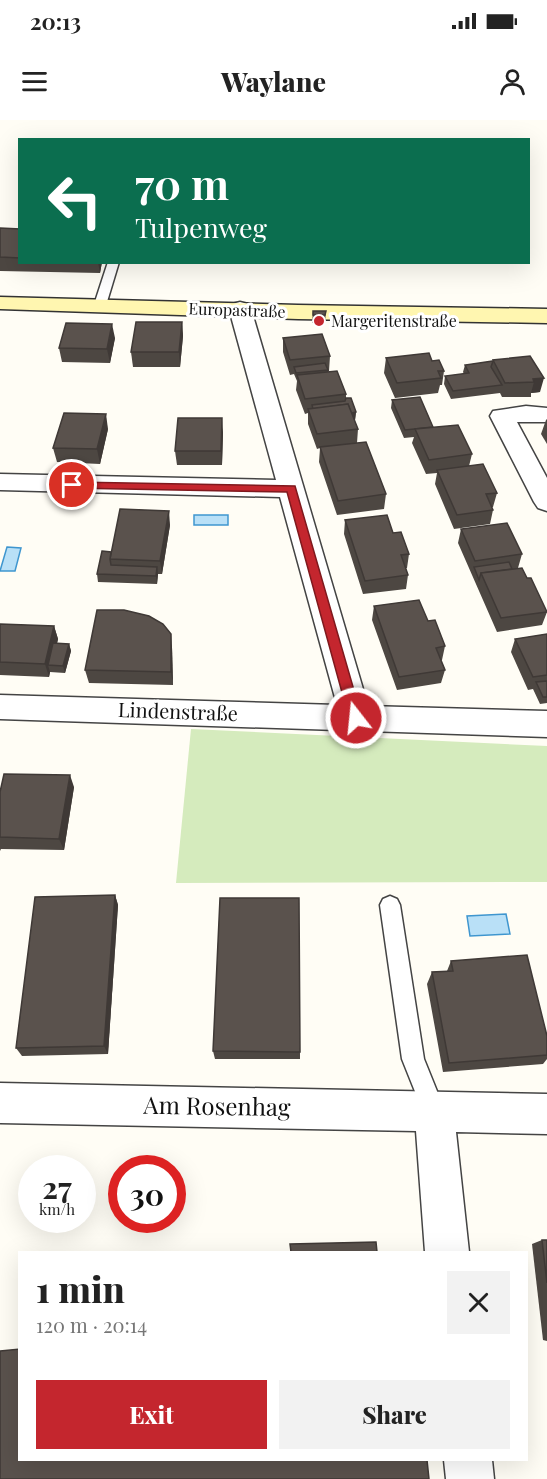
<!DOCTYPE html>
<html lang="en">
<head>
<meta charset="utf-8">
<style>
  body { margin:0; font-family:"Playfair Display",serif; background:#f2f2f2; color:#222; height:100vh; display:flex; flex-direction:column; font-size:22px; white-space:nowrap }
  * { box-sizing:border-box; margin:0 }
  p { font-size:20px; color:#767676 }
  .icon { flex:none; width:33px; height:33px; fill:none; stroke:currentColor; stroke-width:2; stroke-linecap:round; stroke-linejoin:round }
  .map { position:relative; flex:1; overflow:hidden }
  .side { position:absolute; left:18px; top:1131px; width:510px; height:210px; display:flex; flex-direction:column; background:#fff; border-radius:0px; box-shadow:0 6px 24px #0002 }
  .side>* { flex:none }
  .banner { position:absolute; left:18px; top:18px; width:512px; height:126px; border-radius:0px; box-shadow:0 6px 24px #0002; background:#0b6e4f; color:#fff; overflow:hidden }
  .speed { position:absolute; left:18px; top:1035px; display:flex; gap:12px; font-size:30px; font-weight:700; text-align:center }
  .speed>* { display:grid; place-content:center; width:78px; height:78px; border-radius:50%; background:#fff; box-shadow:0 6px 24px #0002; line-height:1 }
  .speed small { font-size:15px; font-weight:400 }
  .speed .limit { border:9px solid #d22; background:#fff; color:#111 }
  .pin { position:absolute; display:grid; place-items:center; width:51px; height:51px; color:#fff; margin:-26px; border:3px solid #fff; border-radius:50%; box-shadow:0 2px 6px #0007 }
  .me { position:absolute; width:66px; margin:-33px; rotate:344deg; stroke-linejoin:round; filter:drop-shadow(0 0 4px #0008) }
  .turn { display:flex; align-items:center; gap:21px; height:126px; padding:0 18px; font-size:27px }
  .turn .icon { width:78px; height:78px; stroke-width:2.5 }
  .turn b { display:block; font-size:42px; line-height:51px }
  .round { display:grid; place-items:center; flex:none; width:63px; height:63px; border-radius:0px; background:#f2f2f2 }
  .summary { display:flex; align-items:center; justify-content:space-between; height:102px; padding:0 18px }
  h1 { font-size:36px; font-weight:800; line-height:45px }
  .cta { display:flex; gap:12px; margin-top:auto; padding:12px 18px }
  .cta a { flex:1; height:69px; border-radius:0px; background:#c4262e; color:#fff; font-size:24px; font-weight:800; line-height:69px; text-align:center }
  .cta a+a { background:#f2f2f2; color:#222 }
  .status { display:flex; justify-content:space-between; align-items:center; height:42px; padding:0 30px; background:#fff; direction:ltr }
  .status svg { height:16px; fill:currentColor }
  header { display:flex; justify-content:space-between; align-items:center; height:78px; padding:0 18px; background:#fff; font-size:27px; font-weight:800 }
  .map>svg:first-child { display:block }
</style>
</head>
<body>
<div class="status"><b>20:13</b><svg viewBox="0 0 49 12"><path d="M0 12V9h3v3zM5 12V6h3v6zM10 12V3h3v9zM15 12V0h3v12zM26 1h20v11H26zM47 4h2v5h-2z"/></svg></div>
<header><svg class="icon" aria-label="menu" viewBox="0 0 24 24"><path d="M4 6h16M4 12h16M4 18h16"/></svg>Waylane<svg class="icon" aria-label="person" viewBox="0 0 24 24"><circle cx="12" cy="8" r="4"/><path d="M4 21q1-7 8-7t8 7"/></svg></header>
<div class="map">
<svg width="547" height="1359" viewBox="0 0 547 1359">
  <rect width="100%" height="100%" fill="#fffdf5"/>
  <!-- green -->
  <path fill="#d5ebbd" d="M 191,609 L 547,626 L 547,762 L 176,763 Z"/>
  <!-- water -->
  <g fill="#b9e0f7" stroke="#3f96cf" stroke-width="1.5">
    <rect x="194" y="395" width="34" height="10"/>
    <path d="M 7,427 L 21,428 L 15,451 L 0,451 Z"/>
    <path d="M 506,794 L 510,814 L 470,816 L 467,796 Z"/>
  </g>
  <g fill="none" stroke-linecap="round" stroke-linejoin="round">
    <defs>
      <g id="lane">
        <path d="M 108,142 L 119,142 L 106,185 L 100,189 L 94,185 Z"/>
        <path d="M 390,776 L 397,779 L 400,785 L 424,939 L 445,991 L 442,999 L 434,1002 L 426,999 L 402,939 L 380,785 L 383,779 Z"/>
      </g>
      <g id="street">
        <path d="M 240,182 L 248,184 L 251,189 L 368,586 L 547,591 L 547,617 L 0,599 L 0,575 L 337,585 L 280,377 L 0,370 L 0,354 L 276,360 L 229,189 L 232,184 Z"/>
        <path d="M 526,286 L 547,288 L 547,302 L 517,302 L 547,358 L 547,391 L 538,388 L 534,382 L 490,296 L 493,291 Z"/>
        <path d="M 0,963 L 547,974 L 547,1014 L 456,1012 L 469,1132 L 425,1132 L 416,1011 L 0,1003 Z"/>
        <path d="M 444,1340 L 492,1340 L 494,1359 L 446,1359 Z"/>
      </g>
      <path id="secondary" d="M 0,177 L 298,185 L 547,189 L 547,203 L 298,199 L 0,189 Z"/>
    </defs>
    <!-- lane casing -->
    <use href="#lane" stroke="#444" stroke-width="3"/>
    <!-- street casing -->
    <use href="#street" stroke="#444" stroke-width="3"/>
    <!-- secondary casing -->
    <use href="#secondary" stroke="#333" stroke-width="3"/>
    <!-- lane -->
    <use href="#lane" fill="#fff" fill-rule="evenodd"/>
    <!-- street -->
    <use href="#street" fill="#fff" fill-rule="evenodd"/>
    <!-- secondary -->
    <use href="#secondary" fill="#fff6b0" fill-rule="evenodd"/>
  </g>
  <!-- wall -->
  <g fill="#4d4742">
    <path d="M 0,108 L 20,109 L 20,142 L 102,142 L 100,153 L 0,151 Z"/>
    <path d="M 313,191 L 326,191 L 325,203 L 312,203 Z"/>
    <path d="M 182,202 L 183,216 L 180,247 L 133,247 L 131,232 Z"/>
    <path d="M 115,218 L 110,243 L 62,242 L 59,228 Z"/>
    <path d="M 283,218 L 330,236 L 329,251 L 328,252 L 346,274 L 346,278 L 356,292 L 355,300 L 354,300 L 358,309 L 357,323 L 386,374 L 384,389 L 337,395 L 319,342 L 320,328 L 317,329 L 308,304 L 308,293 L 305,294 L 296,270 L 297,261 L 294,254 L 290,255 L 283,232 Z"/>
    <path d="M 530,236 L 540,272 L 531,273 L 531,277 L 502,277 L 500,273 L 451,279 L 444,264 L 445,256 L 464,254 L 463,252 L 465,245 Z"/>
    <path d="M 386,238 L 432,241 L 444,251 L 442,265 L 440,265 L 438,273 L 395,278 L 384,253 Z"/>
    <path d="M 392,280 L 472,334 L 469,346 L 497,373 L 493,387 L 492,387 L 493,390 L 490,404 L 454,409 L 435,364 L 437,353 L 426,354 L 412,323 L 414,317 L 404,318 L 391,288 Z"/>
    <path d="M 547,299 L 547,324 L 541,314 L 546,300 Z"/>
    <path d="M 108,309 L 100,344 L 57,342 L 53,328 Z"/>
    <path d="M 223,312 L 222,345 L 177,345 L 175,331 Z"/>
    <path d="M 345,400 L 393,413 L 409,434 L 407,448 L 406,448 L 408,455 L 406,469 L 363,474 L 344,414 Z"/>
    <path d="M 170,405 L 162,454 L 158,454 L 157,464 L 98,462 L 97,454 L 111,432 Z"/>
    <path d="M 461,409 L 522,434 L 518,448 L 527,458 L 547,492 L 542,505 L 497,512 L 458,423 Z"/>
    <path d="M 374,486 L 428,501 L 445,526 L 442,540 L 441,540 L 445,550 L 441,563 L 397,570 L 372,500 Z"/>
    <path d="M 0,504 L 54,506 L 58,519 L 57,523 L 69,524 L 71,531 L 65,553 L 50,552 L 49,557 L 0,555 Z"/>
    <path d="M 547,514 L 547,583 L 540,584 L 533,569 L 528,570 L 511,532 L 515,519 Z"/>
    <path d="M 172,527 L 173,565 L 89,563 L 85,550 Z"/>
    <path d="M 74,667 L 64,730 L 1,729 L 0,731 L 0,672 Z"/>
    <path d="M 115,775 L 118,785 L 108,934 L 22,936 L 16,928 Z"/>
    <path d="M 451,841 L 547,916 L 547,939 L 543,944 L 443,952 L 427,864 L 432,852 L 447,851 Z"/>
    <path d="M 213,931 L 300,932 L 300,939 L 215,939 Z"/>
    <path d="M 542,1120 L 547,1120 L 547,1221 L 543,1220 L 532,1124 Z"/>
  </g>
  <!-- shaded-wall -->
  <g fill="#3f3936">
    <path d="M 98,142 L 102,142 L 100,153 Z"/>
    <path d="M 182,202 L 183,216 L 180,247 L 179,232 Z"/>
    <path d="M 112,204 L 115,218 L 110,243 L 107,229 Z"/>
    <path d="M 544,258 L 540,272 L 531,273 L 534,262 L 533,259 Z"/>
    <path d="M 356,292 L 355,300 L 348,301 L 348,293 Z"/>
    <path d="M 106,294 L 108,309 L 100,344 L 97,329 Z"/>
    <path d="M 222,298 L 223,312 L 222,345 L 221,331 Z"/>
    <path d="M 169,391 L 170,405 L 162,454 L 160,441 Z"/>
    <path d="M 157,447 L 158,454 L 157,464 L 156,456 Z"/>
    <path d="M 54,506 L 58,519 L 52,545 L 48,545 L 50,552 L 49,557 L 45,544 Z"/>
    <path d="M 171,514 L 172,527 L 173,565 L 171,552 Z"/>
    <path d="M 69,524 L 71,531 L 65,553 L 63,546 Z"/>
    <path d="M 70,655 L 74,667 L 64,730 L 59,719 Z"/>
    <path d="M 115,775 L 118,785 L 108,934 L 104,926 Z"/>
  </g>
  <!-- building -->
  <g fill="#5a524d" stroke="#3f3936" stroke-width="1.5">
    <path d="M 0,108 L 20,109 L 20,138 L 0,137 Z"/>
    <path d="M 313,191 L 326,191 L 325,195 L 313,195 Z"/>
    <path d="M 136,202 L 182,202 L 179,232 L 131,232 Z"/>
    <path d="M 66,203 L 112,204 L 107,229 L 59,228 Z"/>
    <path d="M 322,214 L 330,236 L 290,240 L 283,218 Z"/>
    <path d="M 429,233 L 432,241 L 439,240 L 444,251 L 438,251 L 441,258 L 397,263 L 386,238 Z"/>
    <path d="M 530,236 L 544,258 L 533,259 L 534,262 L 505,263 L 493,240 Z"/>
    <path d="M 493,241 L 491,247 L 502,265 L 453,271 L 445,256 L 469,253 L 465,245 Z"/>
    <path d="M 325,243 L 328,250 L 296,253 L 294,247 Z"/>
    <path d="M 337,251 L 346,274 L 305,279 L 297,255 Z"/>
    <path d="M 420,277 L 433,307 L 405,310 L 392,280 Z"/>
    <path d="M 346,278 L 351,278 L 356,292 L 351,293 L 348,284 L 313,289 L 312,285 L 345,281 Z"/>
    <path d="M 348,284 L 358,309 L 317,314 L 308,289 Z"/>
    <path d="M 64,293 L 106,294 L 97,329 L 53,328 Z"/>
    <path d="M 178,298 L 222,298 L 221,331 L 175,331 Z"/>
    <path d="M 458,305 L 472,334 L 429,340 L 415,309 Z"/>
    <path d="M 366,322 L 386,374 L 338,381 L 320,327 Z"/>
    <path d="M 483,344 L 497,373 L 486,374 L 493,390 L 457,395 L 437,350 Z"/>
    <path d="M 120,389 L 169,391 L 160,441 L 110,439 Z"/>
    <path d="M 387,395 L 393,413 L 401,412 L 409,434 L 401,435 L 408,455 L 365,461 L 345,400 Z"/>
    <path d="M 507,403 L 522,434 L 475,441 L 461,409 Z"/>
    <path d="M 102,431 L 111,432 L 110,439 L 111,445 L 157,447 L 156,456 L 97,454 Z"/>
    <path d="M 509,442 L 512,449 L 481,453 L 479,460 L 474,447 Z"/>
    <path d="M 522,448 L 527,458 L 531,458 L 547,492 L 501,498 L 481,453 Z"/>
    <path d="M 419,480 L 428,501 L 435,500 L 445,526 L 436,528 L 445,550 L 399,557 L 374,486 Z"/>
    <path d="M 97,490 L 124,490 L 149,496 L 163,504 L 171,514 L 171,552 L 85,550 Z"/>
    <path d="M 0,504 L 54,506 L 45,544 L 0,542 Z"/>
    <path d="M 547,514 L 547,555 L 533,557 L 515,519 Z"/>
    <path d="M 53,523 L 69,524 L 63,546 L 48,545 Z"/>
    <path d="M 547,561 L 547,577 L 543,577 L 536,562 Z"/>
    <path d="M 4,654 L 70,655 L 59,719 L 0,717 L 0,672 Z"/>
    <path d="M 115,775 L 104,926 L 16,928 L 35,777 Z"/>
    <path d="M 220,778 L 299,778 L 300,932 L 213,931 Z"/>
    <path d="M 527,835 L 547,916 L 547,935 L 449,943 L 432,852 L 453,851 L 451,841 Z"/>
    <path d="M 542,1120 L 547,1120 L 547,1163 Z"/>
    <path d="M 376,1122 L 377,1132 L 291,1132 L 290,1124 Z"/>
    <path d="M 20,1229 L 20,1340 L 427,1340 L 429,1359 L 0,1359 L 0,1231 Z"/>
  </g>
  <!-- route -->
  <path fill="#c4262e" stroke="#7f191e" stroke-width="1.5" d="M 72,362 L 295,366 L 362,598 L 360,602 L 351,602 L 349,598 L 287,372 L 69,368 L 67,365 Z"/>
  <!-- markers -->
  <circle fill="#c4262e" stroke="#fff" stroke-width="2" cx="319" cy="201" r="6"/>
  <g text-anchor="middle" stroke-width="6" stroke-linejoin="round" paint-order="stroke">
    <!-- far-street labels -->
    <g font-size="16" fill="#111" stroke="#fff">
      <text transform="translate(237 190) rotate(2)" y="6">Europastraße</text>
    </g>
    <!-- far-poi labels -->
    <g font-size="16" fill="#111" stroke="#fff" text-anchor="start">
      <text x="331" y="207">Margeritenstraße</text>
    </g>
    <!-- street labels -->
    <g font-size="20" fill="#111" stroke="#fff">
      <text transform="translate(178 592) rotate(2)" y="7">Lindenstraße</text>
    </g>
    <!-- near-street labels -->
    <g font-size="24" fill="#111" stroke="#fff">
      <text transform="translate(217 987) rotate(1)" y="8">Am Rosenhag</text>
    </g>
  </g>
</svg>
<div class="speed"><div>27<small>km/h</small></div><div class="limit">30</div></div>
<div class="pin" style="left:72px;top:365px;background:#d93025"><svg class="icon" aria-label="arrive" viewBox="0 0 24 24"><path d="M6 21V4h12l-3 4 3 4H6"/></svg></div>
<svg class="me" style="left:356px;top:598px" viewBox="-20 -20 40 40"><circle r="17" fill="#c4262e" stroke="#fff" stroke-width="3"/><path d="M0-11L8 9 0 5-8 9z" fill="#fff"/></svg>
<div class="banner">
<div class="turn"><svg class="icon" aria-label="left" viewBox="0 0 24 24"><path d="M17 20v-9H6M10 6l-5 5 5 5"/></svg><div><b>70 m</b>Tulpenweg</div></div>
</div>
<section class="side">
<div class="summary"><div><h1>1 min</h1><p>120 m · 20:14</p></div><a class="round"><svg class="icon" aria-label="close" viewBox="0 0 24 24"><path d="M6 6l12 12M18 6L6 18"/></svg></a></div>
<div class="cta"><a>Exit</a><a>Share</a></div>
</section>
</div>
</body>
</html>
